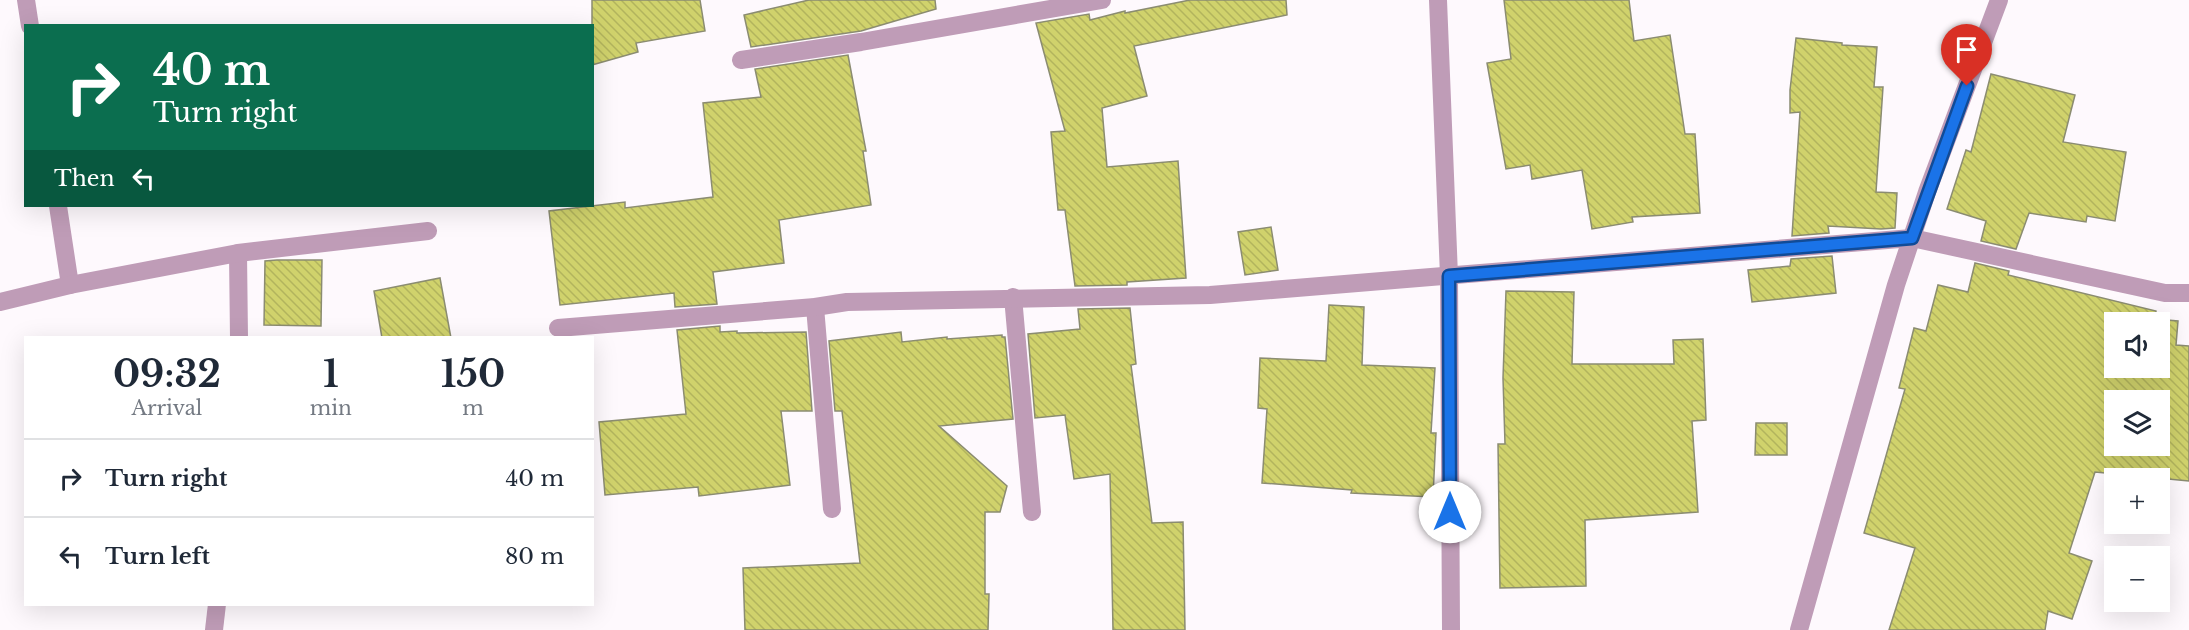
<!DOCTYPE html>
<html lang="en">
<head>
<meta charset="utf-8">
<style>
  body { margin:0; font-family:"Libre Baskerville",serif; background:#f6f6f7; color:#1f2937; height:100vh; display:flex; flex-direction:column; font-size:22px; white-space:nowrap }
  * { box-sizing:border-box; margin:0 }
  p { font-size:20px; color:#747a83 }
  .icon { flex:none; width:33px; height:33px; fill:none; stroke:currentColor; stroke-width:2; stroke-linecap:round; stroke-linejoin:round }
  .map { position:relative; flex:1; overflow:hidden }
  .side { position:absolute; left:24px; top:336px; width:570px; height:270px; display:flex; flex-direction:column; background:#fff; border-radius:0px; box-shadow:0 6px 24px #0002 }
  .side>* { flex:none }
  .banner { position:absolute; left:24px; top:24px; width:570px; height:183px; border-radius:0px; box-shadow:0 6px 24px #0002; background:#0b6e4f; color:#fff; overflow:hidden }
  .fabs { position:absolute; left:2104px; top:312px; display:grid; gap:12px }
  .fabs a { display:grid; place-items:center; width:66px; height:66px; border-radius:0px; background:#fff; box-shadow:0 6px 24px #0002; font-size:30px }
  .pin { position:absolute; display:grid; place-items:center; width:51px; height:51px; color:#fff; margin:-62px -26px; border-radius:50% 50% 50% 0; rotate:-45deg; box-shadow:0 0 6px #0007 }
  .pin .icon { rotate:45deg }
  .me { position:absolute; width:66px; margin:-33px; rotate:0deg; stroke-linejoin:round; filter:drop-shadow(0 0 4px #0008) }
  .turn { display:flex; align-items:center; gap:21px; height:126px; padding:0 30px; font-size:27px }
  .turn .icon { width:78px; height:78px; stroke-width:2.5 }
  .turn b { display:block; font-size:42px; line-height:51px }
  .then { display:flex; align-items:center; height:57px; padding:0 30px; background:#0003; gap:12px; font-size:22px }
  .eta { display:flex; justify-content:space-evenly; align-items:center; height:102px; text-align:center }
  .eta b { font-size:36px; font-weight:800; line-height:42px }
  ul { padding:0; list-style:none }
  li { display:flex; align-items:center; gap:18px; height:78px; padding:0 30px; border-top:2px solid #e0e1e3 }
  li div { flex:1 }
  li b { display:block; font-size:22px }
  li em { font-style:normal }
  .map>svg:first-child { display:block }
</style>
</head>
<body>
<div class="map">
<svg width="2189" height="630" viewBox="0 0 2189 630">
  <defs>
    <pattern id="building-back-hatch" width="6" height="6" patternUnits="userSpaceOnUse" patternTransform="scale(1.5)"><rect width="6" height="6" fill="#d0d26c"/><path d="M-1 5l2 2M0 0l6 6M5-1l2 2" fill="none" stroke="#b2b45d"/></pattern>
  </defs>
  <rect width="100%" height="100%" fill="#fef9fd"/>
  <!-- building -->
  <g fill="url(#building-back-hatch)" stroke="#8b8c71" stroke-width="1.5" fill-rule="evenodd">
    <path d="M 592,0 L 700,0 L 705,31 L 636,43 L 638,52 L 592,65 Z"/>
    <path d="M 809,0 L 935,0 L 936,9 L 861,31 L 751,47 L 744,15 Z"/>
    <path d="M 1190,0 L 1286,0 L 1287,15 L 1134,46 L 1147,96 L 1102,108 L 1107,167 L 1178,161 L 1186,278 L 1127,282 L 1127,285 L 1075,286 L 1065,210 L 1058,210 L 1051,132 L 1065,131 L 1036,23 L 1089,14 L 1090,20 L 1125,11 L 1125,13 Z"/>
    <path d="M 1504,0 L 1629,0 L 1634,41 L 1670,35 L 1685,134 L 1695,134 L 1700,213 L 1632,217 L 1633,222 L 1592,229 L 1582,170 L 1532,179 L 1530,165 L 1506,169 L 1487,63 L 1511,59 Z"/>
    <path d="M 1796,38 L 1842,43 L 1842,45 L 1877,47 L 1874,87 L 1883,87 L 1876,192 L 1897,193 L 1895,228 L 1881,229 L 1828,226 L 1829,233 L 1792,236 L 1800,112 L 1790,113 L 1790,90 Z"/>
    <path d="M 848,55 L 866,151 L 863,151 L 871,205 L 779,220 L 784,263 L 713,272 L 717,304 L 675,307 L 674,293 L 560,305 L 549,211 L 625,202 L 625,208 L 713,197 L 703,103 L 761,97 L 755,69 Z"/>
    <path d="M 1991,74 L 2075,95 L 2063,142 L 2126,152 L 2115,221 L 2087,216 L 2086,222 L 2029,213 L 2016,249 L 1981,241 L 1986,221 L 1947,209 L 1966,150 L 1971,152 Z"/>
    <path d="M 1271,227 L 1278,270 L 1245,275 L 1238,232 Z"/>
    <path d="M 1832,256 L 1836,293 L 1752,302 L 1748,270 L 1790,266 L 1791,259 Z"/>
    <path d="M 277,260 L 322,260 L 321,326 L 264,325 L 265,261 Z"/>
    <path d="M 1975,263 L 2009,271 L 2008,275 L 2156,311 L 2155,319 L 2178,321 L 2176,345 L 2189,346 L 2189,481 L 2095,472 L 2069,553 L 2092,561 L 2072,619 L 2048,611 L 2045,630 L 1889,630 L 1915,548 L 1864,533 L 1905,389 L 1899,388 L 1914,328 L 1926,331 L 1938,285 L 1968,292 ZM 2115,322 L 2160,322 L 2160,368 L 2115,368 ZM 2115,400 L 2160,400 L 2160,446 L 2115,446 Z"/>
    <path d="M 440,278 L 451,338 L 382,338 L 374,291 Z"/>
    <path d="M 1506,291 L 1574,292 L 1572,364 L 1674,364 L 1673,340 L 1703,339 L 1706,420 L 1692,421 L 1698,512 L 1585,520 L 1586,586 L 1500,588 L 1498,444 L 1505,444 L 1503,378 Z"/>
    <path d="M 1329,305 L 1364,307 L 1362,365 L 1435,368 L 1431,433 L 1436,433 L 1433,497 L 1351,493 L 1352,490 L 1262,483 L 1267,409 L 1258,408 L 1260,358 L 1326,361 Z"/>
    <path d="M 1130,308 L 1136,364 L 1131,365 L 1152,523 L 1183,522 L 1185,630 L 1113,630 L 1110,474 L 1074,479 L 1065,415 L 1035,418 L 1028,334 L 1080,329 L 1078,309 Z"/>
    <path d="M 720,326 L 720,332 L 737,331 L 737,333 L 806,332 L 812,411 L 781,411 L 790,485 L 699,496 L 698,487 L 605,495 L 599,422 L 686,414 L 677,330 Z"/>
    <path d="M 901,332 L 902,342 L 947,337 L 947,339 L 1002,335 L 1002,337 L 1005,337 L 1013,419 L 939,426 L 1007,486 L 1000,512 L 985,512 L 985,594 L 989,594 L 988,630 L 745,630 L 743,568 L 860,563 L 842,411 L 835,411 L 829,341 Z"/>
    <path d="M 1756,423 L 1787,423 L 1787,455 L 1755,455 Z"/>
  </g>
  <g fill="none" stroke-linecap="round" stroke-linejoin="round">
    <!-- minor -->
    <g stroke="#bf9cb7" stroke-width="18">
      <path d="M 26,0 L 30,26"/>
      <path d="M 1438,0 L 1449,276 L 1451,630"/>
      <path d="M 741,60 L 861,42 L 1102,0"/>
      <path d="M 58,206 L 70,285"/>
      <path d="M 238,253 L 239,338"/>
      <path d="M 1013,297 L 1032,512"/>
      <path d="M 0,302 L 70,285 L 238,253 L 428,231"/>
      <path d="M 815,307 L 832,509"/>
      <path d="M 558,328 L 815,307 L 847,302 L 1210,295 L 1912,238 L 2165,293 L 2189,293"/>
      <path d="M 214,630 L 217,604"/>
      <path d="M 1799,630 L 1896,285 L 1927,192 L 1999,0"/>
    </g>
  </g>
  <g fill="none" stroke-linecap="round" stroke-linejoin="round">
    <defs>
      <path id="route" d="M 1450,512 L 1449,276 L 1912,238 L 1967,86"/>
    </defs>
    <!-- route casing -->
    <use href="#route" stroke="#114b97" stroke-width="15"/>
    <!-- route -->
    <use href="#route" stroke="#1a73e8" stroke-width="10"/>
  </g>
</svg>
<div class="fabs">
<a><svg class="icon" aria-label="sound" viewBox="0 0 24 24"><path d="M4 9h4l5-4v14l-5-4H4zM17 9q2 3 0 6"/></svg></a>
<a><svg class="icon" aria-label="layers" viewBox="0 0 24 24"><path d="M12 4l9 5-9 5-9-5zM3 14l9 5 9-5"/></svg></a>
<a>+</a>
<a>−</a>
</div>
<div class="pin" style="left:1967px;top:86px;background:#d93025"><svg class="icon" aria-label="arrive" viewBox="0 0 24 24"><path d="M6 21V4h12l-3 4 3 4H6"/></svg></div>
<svg class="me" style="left:1450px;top:512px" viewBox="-20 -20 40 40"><circle r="19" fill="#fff"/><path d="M0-13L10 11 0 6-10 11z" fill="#1a73e8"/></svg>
<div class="banner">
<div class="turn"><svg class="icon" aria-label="right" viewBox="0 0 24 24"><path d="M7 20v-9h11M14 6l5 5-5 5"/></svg><div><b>40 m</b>Turn right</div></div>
<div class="then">Then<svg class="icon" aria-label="left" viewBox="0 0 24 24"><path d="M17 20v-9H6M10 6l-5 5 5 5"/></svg></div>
</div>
<section class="side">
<div class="eta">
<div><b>09:32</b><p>Arrival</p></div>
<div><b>1</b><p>min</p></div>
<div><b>150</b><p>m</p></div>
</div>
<ul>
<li><svg class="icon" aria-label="right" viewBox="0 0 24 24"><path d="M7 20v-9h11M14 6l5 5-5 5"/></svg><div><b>Turn right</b></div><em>40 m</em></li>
<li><svg class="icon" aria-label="left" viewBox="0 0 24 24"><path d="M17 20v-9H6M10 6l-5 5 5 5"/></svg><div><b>Turn left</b></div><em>80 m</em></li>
</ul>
</section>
</div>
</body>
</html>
